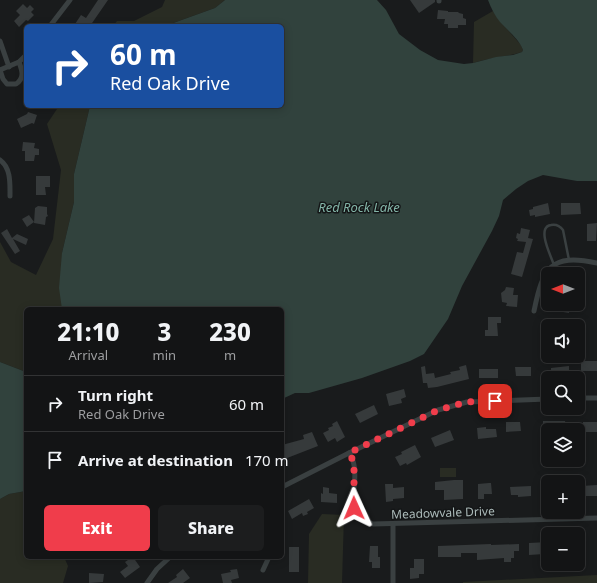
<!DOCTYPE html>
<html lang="en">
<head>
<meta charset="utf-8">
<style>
  body { margin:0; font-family:"Noto Sans",sans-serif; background:#1c1d1e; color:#f1f3f6; height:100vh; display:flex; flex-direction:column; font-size:15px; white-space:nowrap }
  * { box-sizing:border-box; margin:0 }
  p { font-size:13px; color:#9d9ea0 }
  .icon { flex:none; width:22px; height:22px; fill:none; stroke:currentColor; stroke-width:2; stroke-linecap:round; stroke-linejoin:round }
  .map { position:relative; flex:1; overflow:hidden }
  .drawer { position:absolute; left:24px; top:307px; width:260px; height:252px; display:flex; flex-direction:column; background:#131415; border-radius:6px; box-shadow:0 2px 10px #0003,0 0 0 1px #323334 }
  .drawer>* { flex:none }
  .top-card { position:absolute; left:24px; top:24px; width:260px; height:84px; border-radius:6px; box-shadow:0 2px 10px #0003,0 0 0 1px #323334; background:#1a4fa0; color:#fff; overflow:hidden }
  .needle { width:26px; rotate:270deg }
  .fabs { position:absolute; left:541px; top:267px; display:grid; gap:8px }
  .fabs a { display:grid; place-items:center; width:44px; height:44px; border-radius:6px; background:#131415; box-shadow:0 2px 10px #0003,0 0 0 1px #323334; font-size:20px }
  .pin { position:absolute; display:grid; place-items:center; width:34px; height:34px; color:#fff; margin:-17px; border-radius:8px; box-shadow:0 2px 6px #0006 }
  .me { position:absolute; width:44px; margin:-22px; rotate:359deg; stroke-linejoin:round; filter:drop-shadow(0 0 3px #0008) }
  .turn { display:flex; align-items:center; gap:14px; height:84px; padding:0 20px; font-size:18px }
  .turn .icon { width:52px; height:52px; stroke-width:2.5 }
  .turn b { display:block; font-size:28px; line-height:34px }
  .eta { display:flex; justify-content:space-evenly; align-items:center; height:68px; text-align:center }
  .eta b { font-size:24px; font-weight:800; line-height:28px }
  .primary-button { display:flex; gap:8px; margin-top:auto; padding:8px 20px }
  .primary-button a { flex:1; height:46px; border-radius:6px; background:#f03d4b; color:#fff; font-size:16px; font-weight:800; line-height:46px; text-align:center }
  .primary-button a+a { background:#1c1d1e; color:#f1f3f6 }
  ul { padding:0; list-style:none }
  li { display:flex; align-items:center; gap:12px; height:56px; padding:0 20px; border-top:1px solid #323334 }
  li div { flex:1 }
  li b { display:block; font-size:15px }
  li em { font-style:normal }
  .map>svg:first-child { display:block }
</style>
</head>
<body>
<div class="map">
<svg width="597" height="583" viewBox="0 0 597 583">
  <rect width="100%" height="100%" fill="#191b1c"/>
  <!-- green -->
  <g fill="#292c23">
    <path d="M 165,0 L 225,0 L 215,8 L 165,26 L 113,26 L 117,21 L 134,21 L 162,7 Z"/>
    <path d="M 493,11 L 500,21 L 521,45 L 523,50 L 522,52 C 506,57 489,58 473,63 L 474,22 Z"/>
    <path d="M 59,106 L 90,106 L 74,174 L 74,202 L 62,253 L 62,309 L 26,309 L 26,372 L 0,362 L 0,242 L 11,262 L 36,275 L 53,239 L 61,170 L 47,124 Z"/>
    <rect x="440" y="468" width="16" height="9"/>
    <path d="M 26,491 L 26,557 L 64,557 L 68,566 L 63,583 L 0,583 L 0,499 L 9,494 Z"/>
    <path d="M 322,514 L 344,515 L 342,583 L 308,583 L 309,534 Z"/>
    <path d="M 597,575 L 597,583 L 463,583 L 463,582 Z"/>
  </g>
  <!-- water -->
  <g fill="#31423d">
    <path d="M 225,0 L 377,0 L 386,10 L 399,34 L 420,50 L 438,60 L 464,64 L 473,63 L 496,57 L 513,55 L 522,52 L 523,50 C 519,39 508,31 500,22 C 495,16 491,8 488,0 L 597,0 L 597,181 L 577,181 L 543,175 L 528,181 L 516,189 L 503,200 L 499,216 L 492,231 L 462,286 L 448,319 L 424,354 L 410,361 L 362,378 L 309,393 L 295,393 L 282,399 L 282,309 L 62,309 L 59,288 L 62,253 L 74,202 L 74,174 L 90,106 L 282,106 L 282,26 L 165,26 L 215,8 Z"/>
    <path d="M 0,362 L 26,372 L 26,491 L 9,494 L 0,499 Z"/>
  </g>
  <!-- building -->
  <g fill="#363a3b">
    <path d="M 98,0 L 108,0 L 90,26 L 78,26 L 75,24 L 81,15 L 86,18 Z"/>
    <path d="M 410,0 L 435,0 L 435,2 L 419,13 Z"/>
    <path d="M 23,4 L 27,8 L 30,5 L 34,9 L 31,12 L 34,15 L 28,21 L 26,20 L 19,27 L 14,21 L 20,15 L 16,11 Z"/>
    <path d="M 438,10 L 448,11 L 448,12 L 458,12 L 459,13 L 463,14 L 463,18 L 466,19 L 466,25 L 458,25 L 458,28 L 448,28 L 448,24 L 444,24 L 445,19 L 437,19 Z"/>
    <path d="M 28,112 L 37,115 L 34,124 L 32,123 L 21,128 L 17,119 L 27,114 Z"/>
    <path d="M 23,142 L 35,143 L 34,148 L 39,149 L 39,155 L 35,155 L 34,161 L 25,161 L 25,151 L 22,151 Z"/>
    <path d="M 36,176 L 50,176 L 50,187 L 45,187 L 46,195 L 36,195 Z"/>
    <path d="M 548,203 L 550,214 L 535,217 L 535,215 L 530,216 L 529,210 L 533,209 L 533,207 Z"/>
    <path d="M 561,203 L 580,203 L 581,214 L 561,215 Z"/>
    <path d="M 38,206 L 47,207 L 47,214 L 48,216 L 46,217 L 45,225 L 34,223 L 35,208 Z"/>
    <path d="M 29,215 L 34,222 L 27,227 L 22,219 Z"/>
    <path d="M 597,223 L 596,241 L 587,241 L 587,224 Z"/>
    <path d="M 521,228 L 530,230 L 528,238 L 533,239 L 522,277 L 511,274 L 517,252 L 523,253 L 526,242 L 517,241 L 518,239 L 516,238 L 517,233 L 520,234 Z"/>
    <path d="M 7,229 L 12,238 L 17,234 L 28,239 L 26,245 L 13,239 L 20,251 L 15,254 L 1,233 Z"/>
    <path d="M 506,287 L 514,288 L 513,295 L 518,295 L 517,307 L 506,306 L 507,303 L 502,302 L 501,293 L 505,290 Z"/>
    <path d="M 556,304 L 578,304 L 577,311 L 569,310 L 569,313 L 563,312 L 563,310 L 556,309 Z"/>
    <path d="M 488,317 L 501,317 L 501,323 L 497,323 L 498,336 L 485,336 L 485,330 L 488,330 Z"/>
    <rect x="581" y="361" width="16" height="10"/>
    <path d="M 466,365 L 469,379 L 437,387 L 428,388 L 427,383 L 423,383 L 421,367 L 425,366 L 426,374 L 434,373 L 435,378 L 451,374 L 450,372 L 460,370 L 459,367 Z"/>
    <path d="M 569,366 L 569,375 L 551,376 L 551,368 Z"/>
    <path d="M 515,367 L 531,367 L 531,376 L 516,376 Z"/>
    <rect x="479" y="369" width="19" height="9"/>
    <path d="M 404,389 L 406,397 L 401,399 L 402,403 L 389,406 L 386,394 Z"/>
    <path d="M 374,405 L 378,414 L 360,423 L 355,414 Z"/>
    <path d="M 337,421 L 345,437 L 337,442 L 335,438 L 328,442 L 323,433 L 329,430 L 328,428 L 333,426 L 332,424 Z"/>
    <path d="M 543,421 L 565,421 L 566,428 L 560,428 L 560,430 L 548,430 L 548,432 L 543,432 Z"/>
    <path d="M 506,422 L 520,422 L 521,431 L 506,432 Z"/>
    <rect x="583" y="422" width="14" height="10"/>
    <path d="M 486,427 L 486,429 L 496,429 L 497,437 L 478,439 L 477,428 Z"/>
    <path d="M 450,430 L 454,440 L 435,447 L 431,438 Z"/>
    <path d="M 312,432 L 318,446 L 282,460 L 282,445 L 304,439 L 303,435 Z"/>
    <path d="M 415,445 L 421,457 L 407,465 L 406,463 L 400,466 L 395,457 L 402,454 L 401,452 Z"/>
    <path d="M 454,480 L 463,480 L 463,499 L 444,500 L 444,490 L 435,490 L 435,482 Z"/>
    <path d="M 489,483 L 491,483 L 492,494 L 484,494 L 484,499 L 478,499 L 478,484 Z"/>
    <path d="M 385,484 L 393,484 L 393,488 L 404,487 L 404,498 L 393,499 L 393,501 L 386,502 Z"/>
    <path d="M 597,485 L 597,496 L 581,496 L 581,486 Z"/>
    <path d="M 531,486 L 531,496 L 518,497 L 518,495 L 511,495 L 510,487 Z"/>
    <path d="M 323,487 L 329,488 L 329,493 L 337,494 L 337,503 L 321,502 L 321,493 L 323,494 Z"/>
    <path d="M 309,499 L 314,508 L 307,512 L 308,514 L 303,516 L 302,513 L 292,519 L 288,511 Z"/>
    <path d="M 548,542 L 548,550 L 544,550 L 544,554 L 529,555 L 529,543 Z"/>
    <path d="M 491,544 L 491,545 L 519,544 L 519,551 L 514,551 L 514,558 L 511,558 L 511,562 L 504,562 L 504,558 L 477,560 L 477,553 L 461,553 L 461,557 L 438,557 L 438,546 Z"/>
    <path d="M 370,546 L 378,546 L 378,557 L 380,557 L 380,568 L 372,568 L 372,562 L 369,562 Z"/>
    <rect x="289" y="547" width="10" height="25"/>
    <path d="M 126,557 L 133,557 L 140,567 L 125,578 L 120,572 L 128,566 L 125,562 L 128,560 Z"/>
    <path d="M 414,559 L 424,559 L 424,574 L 419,574 L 419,578 L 410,579 L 410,568 L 414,568 Z"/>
    <path d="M 183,569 L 190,578 L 183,583 L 168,583 L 177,577 L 176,575 Z"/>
    <path d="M 237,569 L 239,578 L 231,580 L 232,583 L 223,583 L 221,574 L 231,572 L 230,570 Z"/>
    <path d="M 89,573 L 104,574 L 103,582 L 89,583 Z"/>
  </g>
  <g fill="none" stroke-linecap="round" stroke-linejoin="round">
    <!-- service -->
    <path stroke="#3a4041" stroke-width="2.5" d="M 554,265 C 551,256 536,227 551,225 C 556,224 560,226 563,230 L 569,260"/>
    <!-- minor -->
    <g stroke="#3a4041" stroke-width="5">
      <path d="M 439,1 L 439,0"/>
      <path d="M 50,26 L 70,0"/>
      <path d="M 0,41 L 9,67"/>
      <path d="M 0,70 L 3,79 L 7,84 L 16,84 C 25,78 22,70 19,62"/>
      <path d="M 0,70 L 19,62 L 26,55"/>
      <path d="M 0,160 C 11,168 10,183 10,196"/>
      <path d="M 534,311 C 543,268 550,253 597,263"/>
      <path d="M 578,398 L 597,398"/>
      <path d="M 349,453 C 350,455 352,458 353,461 C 361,484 340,513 373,524 L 597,518"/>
      <path d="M 282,487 L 349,453 L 438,410 L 467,402 L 548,399"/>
      <path d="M 263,570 L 269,557"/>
      <path d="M 147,583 L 157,569 L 170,557"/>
      <path d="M 393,583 L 393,525"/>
    </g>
  </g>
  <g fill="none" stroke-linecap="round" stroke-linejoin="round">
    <!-- route -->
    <path stroke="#f03d4b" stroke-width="7" stroke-dasharray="0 12.6" d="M 354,508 L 354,462 L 349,453 L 438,410 L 467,402 L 495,401"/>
  </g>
  <g text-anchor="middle" stroke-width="3" stroke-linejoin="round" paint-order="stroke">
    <!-- street labels -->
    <g font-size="12" fill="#acbbba" stroke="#141617">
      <text transform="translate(443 513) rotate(-2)" y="4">Meadowvale Drive</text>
    </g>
    <!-- water labels -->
    <g font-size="13" font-style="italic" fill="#84b5a8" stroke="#141617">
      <text x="359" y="212">Red Rock Lake</text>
    </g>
  </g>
</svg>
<div class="fabs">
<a><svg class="needle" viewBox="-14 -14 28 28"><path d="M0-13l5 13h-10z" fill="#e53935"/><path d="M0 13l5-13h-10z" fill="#9d9ea0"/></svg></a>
<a><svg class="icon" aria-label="sound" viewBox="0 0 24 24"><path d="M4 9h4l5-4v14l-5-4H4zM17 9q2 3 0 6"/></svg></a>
<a><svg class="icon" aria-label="search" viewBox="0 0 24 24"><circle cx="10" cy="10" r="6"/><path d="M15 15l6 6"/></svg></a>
<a><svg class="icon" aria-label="layers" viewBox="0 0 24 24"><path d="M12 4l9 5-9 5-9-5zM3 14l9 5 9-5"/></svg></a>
<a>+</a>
<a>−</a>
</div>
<div class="pin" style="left:495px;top:401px;background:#d93025"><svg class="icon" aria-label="arrive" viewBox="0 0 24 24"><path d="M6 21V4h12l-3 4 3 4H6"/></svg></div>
<svg class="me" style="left:354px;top:508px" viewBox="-20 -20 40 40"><path d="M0-17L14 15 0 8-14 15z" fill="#f03d4b" stroke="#fff" stroke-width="4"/></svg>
<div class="top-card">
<div class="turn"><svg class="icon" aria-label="right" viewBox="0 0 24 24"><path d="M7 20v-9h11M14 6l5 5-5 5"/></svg><div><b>60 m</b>Red Oak Drive</div></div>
</div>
<section class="drawer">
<div class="eta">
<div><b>21:10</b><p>Arrival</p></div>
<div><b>3</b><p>min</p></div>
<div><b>230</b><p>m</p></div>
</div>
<ul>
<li><svg class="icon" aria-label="right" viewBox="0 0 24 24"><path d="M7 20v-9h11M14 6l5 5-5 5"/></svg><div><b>Turn right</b><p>Red Oak Drive</p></div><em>60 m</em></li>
<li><svg class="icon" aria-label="arrive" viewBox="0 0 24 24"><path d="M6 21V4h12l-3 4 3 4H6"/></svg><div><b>Arrive at destination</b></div><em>170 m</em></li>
</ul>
<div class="primary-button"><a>Exit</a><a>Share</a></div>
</section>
</div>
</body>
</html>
